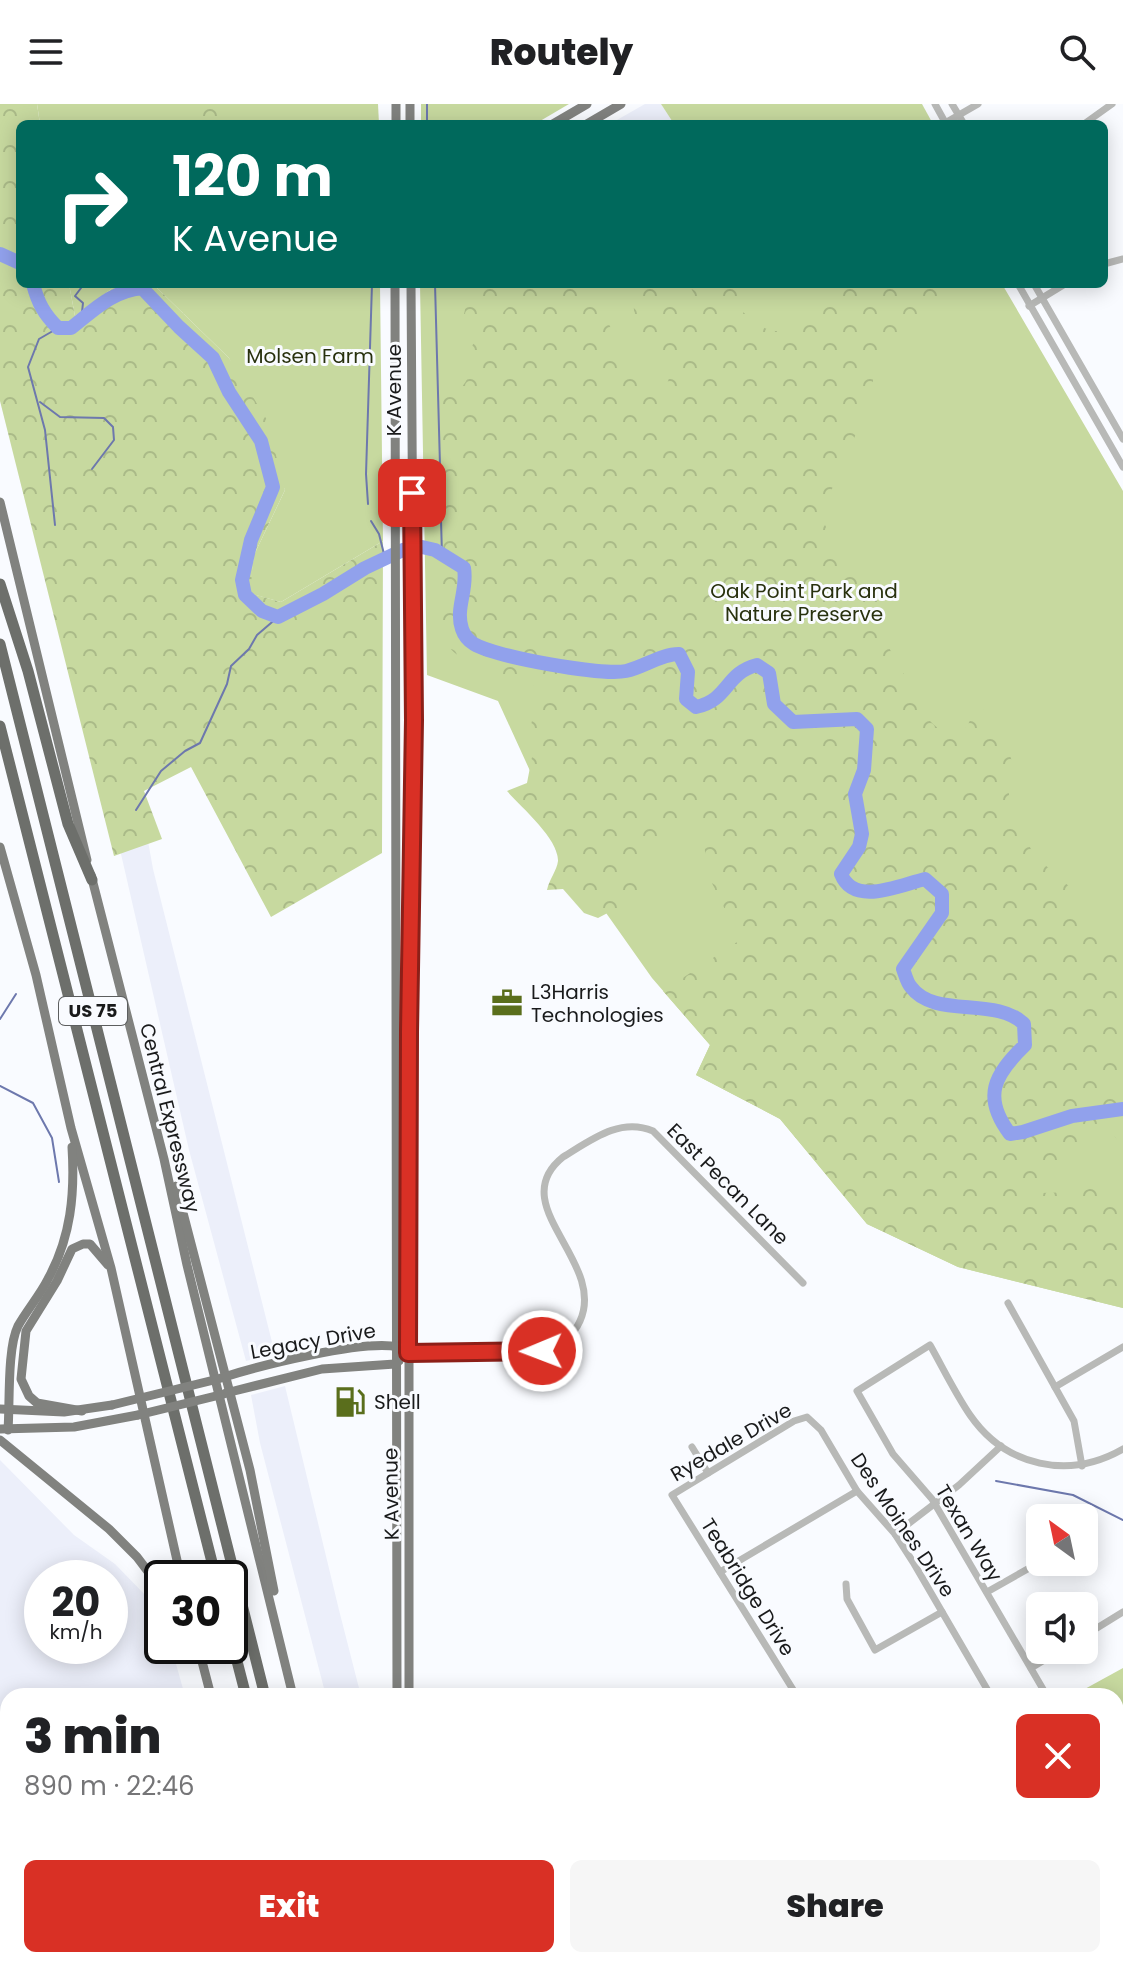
<!DOCTYPE html>
<html lang="en">
<head>
<meta charset="utf-8">
<style>
  body { margin:0; font-family:Poppins,sans-serif; background:#f6f6f6; color:#202124; height:100vh; display:flex; flex-direction:column; font-size:30px; white-space:nowrap }
  * { box-sizing:border-box; margin:0 }
  p { font-size:26px; color:#757577 }
  .icon { flex:none; width:44px; height:44px; fill:none; stroke:currentColor; stroke-width:2; stroke-linecap:round; stroke-linejoin:round }
  .map { position:relative; flex:1; overflow:hidden }
  .panel { position:absolute; left:0px; top:1584px; width:1124px; height:280px; display:flex; flex-direction:column; background:#fff; border-radius:24px 24px 0 0; box-shadow:0 4px 20px #0003 }
  .panel>* { flex:none }
  .hud { position:absolute; left:16px; top:16px; width:1092px; height:168px; border-radius:12px; box-shadow:0 4px 20px #0003; background:#00695c; color:#fff; overflow:hidden }
  .needle { width:52px; rotate:327deg }
  .buttons { position:absolute; left:1026px; top:1400px; display:grid; gap:16px }
  .buttons a { display:grid; place-items:center; width:72px; height:72px; border-radius:12px; background:#fff; box-shadow:0 4px 20px #0003; font-size:40px }
  .speed { position:absolute; left:24px; top:1456px; display:flex; gap:16px; font-size:40px; font-weight:700; text-align:center }
  .speed>* { display:grid; place-content:center; width:104px; height:104px; border-radius:50%; background:#fff; box-shadow:0 4px 20px #0003; line-height:1 }
  .speed small { font-size:20px; font-weight:400 }
  .speed .limit { border:4px solid #111; border-radius:12px; background:#fff; color:#111 }
  .pin { position:absolute; display:grid; place-items:center; width:68px; height:68px; color:#fff; margin:-34px; border-radius:16px; box-shadow:0 4px 12px #0006 }
  .me { position:absolute; width:88px; margin:-44px; rotate:269deg; stroke-linejoin:round; filter:drop-shadow(0 0 6px #0008) }
  .turn { display:flex; align-items:center; gap:28px; height:168px; padding:0 24px; font-size:36px }
  .turn .icon { width:104px; height:104px; stroke-width:2.5 }
  .turn b { display:block; font-size:56px; line-height:68px }
  .round { display:grid; place-items:center; flex:none; width:84px; height:84px; border-radius:12px; background:#f6f6f6 }
  .summary { display:flex; align-items:center; justify-content:space-between; height:136px; padding:0 24px }
  h1 { font-size:48px; font-weight:800; line-height:60px }
  .primary-button { display:flex; gap:16px; margin-top:auto; padding:16px 24px }
  .primary-button a { flex:1; height:92px; border-radius:12px; background:#d93025; color:#fff; font-size:32px; font-weight:800; line-height:92px; text-align:center }
  .primary-button a+a { background:#f6f6f6; color:#202124 }
  header { display:flex; justify-content:space-between; align-items:center; height:104px; padding:0 24px; background:#fff; font-size:36px; font-weight:800 }
  .map>svg:first-child { display:block }
</style>
</head>
<body>
<header><svg class="icon" aria-label="menu" viewBox="0 0 24 24"><path d="M4 6h16M4 12h16M4 18h16"/></svg>Routely<svg class="icon" aria-label="search" viewBox="0 0 24 24"><circle cx="10" cy="10" r="6"/><path d="M15 15l6 6"/></svg></header>
<div class="map">
<svg width="1123" height="1864" viewBox="0 0 1123 1864">
  <defs>
    <pattern id="forest-crowns" width="20" height="18" patternUnits="userSpaceOnUse" patternTransform="scale(2)"><rect width="20" height="18" fill="#c7d99f"/><path d="M2 6a3 3 0 1 1 6 0M12 15a3 3 0 1 1 6 0" fill="none" stroke="#aaba88"/></pattern>
  </defs>
  <rect width="100%" height="100%" fill="#f9fbff"/>
  <!-- built -->
  <g fill="#eceffa" fill-rule="evenodd">
    <path d="M 645,0 L 661,0 L 674,20 L 610,20 Z"/>
    <path d="M 45,252 L 128,625 L 153,765 L 275,1250 L 246,1257 L 189,1046 L 121,750 Z"/>
    <path d="M 285,1282 L 339,1506 L 361,1592 L 326,1592 L 260,1339 L 251,1291 Z"/>
    <path d="M 0,1356 L 74,1431 L 115,1460 L 150,1496 L 162,1520 L 162,1542 L 171,1542 L 185,1592 L 8,1592 L 8,1856 L 255,1856 L 257,1864 L 0,1864 ZM 42,1474 L 110,1474 L 110,1542 L 42,1542 Z"/>
  </g>
  <!-- green -->
  <g fill="#c7d99f">
    <path d="M 37,0 L 378,0 L 379,20 L 40,20 Z"/>
    <path d="M 421,0 L 569,0 L 535,20 L 421,20 Z"/>
    <path d="M 661,0 L 922,0 L 933,20 L 674,20 Z"/>
    <path d="M 69,180 L 118,180 L 75,212 Z"/>
    <path d="M 153,180 L 380,180 L 383,437 L 281,498 L 249,489 L 254,451 L 285,386 L 229,254 Z"/>
    <path d="M 420,180 L 1002,180 L 1123,387 L 1123,1204 L 958,1163 L 867,1120 L 780,1015 L 696,971 L 710,941 L 652,874 L 575,765 L 498,597 L 427,571 Z"/>
    <path d="M 1123,1564 L 1123,1665 L 1116,1669 L 1116,1592 L 1072,1592 Z"/>
  </g>
  <!-- forest -->
  <g fill="url(#forest-crowns)">
    <path d="M 0,0 L 37,0 L 40,20 L 20,20 L 20,180 L 69,180 L 75,212 L 118,180 L 153,180 L 229,254 L 267,316 L 285,386 L 254,451 L 250,489 L 281,498 L 383,437 L 382,749 L 271,813 L 191,663 L 144,687 L 162,735 L 114,752 L 0,297 Z"/>
    <path d="M 177,0 L 230,0 L 228,10 L 221,20 L 190,20 Z"/>
    <path d="M 477,180 L 588,181 L 622,245 L 635,275 L 666,283 L 669,274 C 648,246 627,216 635,180 L 656,180 L 692,203 L 700,202 L 689,180 L 761,180 L 758,191 L 742,200 L 742,207 C 751,215 762,226 775,227 C 802,228 834,199 850,180 L 964,180 L 930,206 L 922,222 L 873,269 L 873,284 L 864,309 L 848,350 L 835,370 L 825,421 L 847,462 L 872,482 L 877,496 L 879,526 L 930,617 C 951,639 971,631 974,600 L 991,611 L 999,624 L 1016,667 L 1009,689 L 1009,707 L 1014,712 L 1034,751 L 1081,793 L 1083,806 L 1093,813 L 1123,851 L 1123,864 L 1104,871 L 1109,884 L 1123,891 L 1123,1043 L 1112,1029 C 1067,1032 1060,1055 1038,1089 L 1080,1088 L 1112,1077 L 1123,1077 L 1123,1204 L 958,1163 L 867,1120 L 780,1015 L 696,971 L 710,941 L 663,887 L 740,836 L 706,767 L 703,711 L 693,717 L 671,737 L 654,744 L 638,755 L 643,784 L 621,802 L 598,814 L 584,809 L 563,785 L 547,786 C 549,776 557,766 558,757 C 559,735 521,703 507,687 L 527,679 L 532,653 L 529,633 L 538,583 C 507,571 450,563 441,528 L 437,301 C 445,292 463,286 467,275 C 477,253 461,251 483,226 L 470,221 L 461,224 L 466,201 L 501,210 L 514,197 L 483,193 Z"/>
  </g>
  <g fill="none" stroke-linecap="round" stroke-linejoin="round">
    <!-- stream -->
    <g stroke="#6d78ad" stroke-width="2">
      <path d="M 427,0 L 427,20"/>
      <path d="M 435,180 L 441,398"/>
      <path d="M 81,217 L 83,199 L 75,192 L 84,180"/>
      <path d="M 40,298 L 60,313 L 104,314 L 113,323 L 114,336 L 92,365"/>
      <path d="M 368,400 L 366,370 L 372,180"/>
      <path d="M 441,416 L 442,451"/>
      <path d="M 371,417 L 379,430 L 385,454"/>
      <path d="M 55,421 L 45,326 L 28,263 L 39,235 L 58,224"/>
      <path d="M 136,706 L 161,667 L 185,647 L 200,639 L 227,580 L 231,562 L 249,545 L 257,531 L 278,513"/>
      <path d="M 0,915 L 16,890"/>
      <path d="M 0,982 L 33,999 L 52,1034 L 59,1078"/>
      <path d="M 996,1377 L 1073,1391 L 1123,1416"/>
    </g>
    <!-- river -->
    <g stroke="#91a1ec" stroke-width="14">
      <path d="M 0,150 L 20,159"/>
      <path d="M 33,180 C 38,199 44,210 58,224 L 71,224 C 94,206 112,187 142,184 L 179,223 L 213,254 L 229,288 L 261,337 L 273,383 L 251,436 L 242,476 L 245,491 L 262,507 L 278,513 L 323,490 L 365,464 L 403,446 L 422,443 L 435,446 L 464,464 C 468,486 455,504 462,525 C 464,531 469,537 474,540 C 496,553 602,572 626,567 C 644,563 661,550 679,550 L 688,568 L 686,595 L 696,603 C 729,596 725,569 757,561 L 769,569 L 774,600 L 793,618 L 857,615 L 867,625 L 864,666 L 855,690 L 862,730 L 859,743 L 841,770 C 854,803 900,781 925,775 L 942,790 L 942,809 L 903,865 C 905,870 907,879 911,883 C 934,915 996,892 1024,920 L 1025,941 C 994,971 982,993 1010,1030 L 1023,1028 L 1072,1012 L 1123,1005"/>
    </g>
    <!-- minor -->
    <g stroke="#b8b9b7" stroke-width="7">
      <path d="M 935,0 L 946,20"/>
      <path d="M 952,0 L 964,20"/>
      <path d="M 945,19 L 978,0"/>
      <path d="M 1084,20 L 1112,0"/>
      <path d="M 1104,160 L 1123,155"/>
      <path d="M 1018,180 L 1123,363"/>
      <path d="M 1034,180 L 1123,335"/>
      <path d="M 1029,202 L 1065,180"/>
      <path d="M 1008,1199 L 1074,1317 L 1082,1362"/>
      <path d="M 408,1249 L 542,1247 C 558,1242 573,1233 580,1217 C 607,1157 503,1101 563,1053 C 591,1036 620,1013 653,1027 L 803,1179"/>
      <path d="M 1055,1283 L 1123,1243"/>
      <path d="M 692,1343 L 708,1369"/>
      <path d="M 895,1430 L 959,1381 L 1001,1342"/>
      <path d="M 1084,1433 L 1092,1417"/>
      <path d="M 720,1468 L 857,1387"/>
      <path d="M 846,1480 L 847,1495 L 875,1546 L 942,1508"/>
      <path d="M 987,1488 L 1040,1458"/>
      <path d="M 1084,1532 L 1123,1508"/>
      <path d="M 1031,1564 L 1061,1546"/>
      <path d="M 797,1592 L 672,1391 L 794,1317 L 807,1313 L 821,1326 L 857,1387 L 895,1430 L 913,1458 L 991,1592"/>
      <path d="M 1047,1592 L 932,1395 L 893,1350 L 857,1287 L 930,1241 C 943,1264 955,1289 970,1311 C 1006,1363 1069,1376 1123,1345"/>
      <path d="M 1116,1697 L 1123,1708"/>
      <path d="M 1116,1778 L 1123,1774"/>
      <path d="M 1116,1809 L 1123,1821"/>
    </g>
    <!-- major -->
    <g stroke="#81827f" stroke-width="9">
      <path d="M 410,0 L 410,20"/>
      <path d="M 396,20 L 396,0"/>
      <path d="M 553,20 L 587,0"/>
      <path d="M 587,20 L 621,0"/>
      <path d="M 395,180 L 397,1592"/>
      <path d="M 0,398 L 87,756"/>
      <path d="M 0,743 L 36,871 L 71,1024 L 111,1164 L 181,1474"/>
      <path d="M 91,771 L 164,1055 L 187,1161 L 293,1592"/>
      <path d="M 176,1082 L 250,1366 L 274,1487"/>
      <path d="M 221,1274 C 258,1262 364,1235 398,1243"/>
      <path d="M 226,1289 L 322,1265 L 395,1260 L 399,1257"/>
      <path d="M 0,1305 L 64,1308 L 112,1301"/>
      <path d="M 82,1307 L 37,1299 L 29,1292 L 21,1275 L 26,1227 L 57,1177 L 72,1145 L 83,1140 L 90,1140 L 108,1161"/>
      <path d="M 0,1325 L 74,1323 L 138,1311"/>
      <path d="M 8,1326 C 10,1300 7,1244 18,1222 C 27,1206 40,1191 48,1175 C 71,1133 75,1090 72,1043"/>
      <path d="M 0,1336 L 109,1425 L 137,1453 L 162,1486"/>
      <path d="M 198,1542 L 211,1592"/>
      <path d="M 409,1592 L 409,928 L 414,616 L 411,180"/>
      <path d="M 359,1856 L 361,1864"/>
      <path d="M 453,1856 L 458,1864"/>
      <path d="M 473,1856 L 478,1864"/>
    </g>
    <!-- highway -->
    <g stroke="#6d6f6b" stroke-width="11">
      <path d="M 0,480 L 28,567 L 68,720 L 92,776"/>
      <path d="M 0,540 L 265,1592"/>
      <path d="M 0,622 L 216,1474"/>
      <path d="M 230,1530 L 246,1592"/>
      <path d="M 283,1856 L 285,1864"/>
      <path d="M 313,1856 L 315,1864"/>
      <path d="M 332,1856 L 334,1864"/>
    </g>
    <!-- major-bridge -->
    <g stroke="#81827f" stroke-width="9">
      <path d="M 112,1301 L 218,1275"/>
      <path d="M 138,1311 L 224,1290"/>
    </g>
  </g>
  <g fill="none" stroke-linecap="round" stroke-linejoin="round">
    <defs>
      <path id="route" d="M 412,389 L 414,616 L 409,928 L 408,1249 L 542,1247"/>
    </defs>
    <!-- route casing -->
    <use href="#route" stroke="#8d1f18" stroke-width="20"/>
    <!-- route -->
    <use href="#route" stroke="#d93025" stroke-width="14"/>
  </g>
  <!-- icons -->
  <defs>
    <symbol id="office-bare" viewBox="-9 -9 18 18"><path d="M-6-3h4V-5.5h4V-3h4V5H-6ZM-1-4.5V-3h2v-1.5ZM-6 0V1H6V0Z" fill="#5a6e1c" stroke="#f9fbff" stroke-width="2.5" paint-order="stroke"/></symbol>
    <symbol id="fuel-bare" viewBox="-9 -9 18 18"><path d="M-5.5-6h7V0h2V4h1.3V-2.5L3-4.5l.8-.8L6-3V5H2.5V1h-1V6h-7ZM-4.2-4.7v3.2H.2V-4.7Z" fill="#5a6e1c" stroke="#f9fbff" stroke-width="2.5" paint-order="stroke"/></symbol>
  </defs>
  <g fill-rule="evenodd">
    <use href="#office-bare" x="485" y="877" width="44" height="44"/>
    <use href="#fuel-bare" x="328" y="1276" width="44" height="44"/>
  </g>
  <g text-anchor="middle" stroke-width="6" stroke-linejoin="round" paint-order="stroke">
    <!-- shield labels -->
    <rect fill="#f9fbff" stroke="#5c5e5f" stroke-width="2" x="59" y="893" width="68" height="28" rx="6"/>
    <g font-size="18" font-weight="bold" fill="#191a1b">
      <text x="93" y="913">US 75</text>
    </g>
    <!-- park labels -->
    <g font-size="20" fill="#28310e" stroke="#f9fbff">
      <text x="310" y="259">Molsen Farm</text>
      <text x="804" y="494">Oak Point Park and<tspan x="804" dy="23">Nature Preserve</tspan></text>
    </g>
    <!-- street labels -->
    <g font-size="20" fill="#191a1b" stroke="#f9fbff">
      <text transform="translate(394 286) rotate(-90)" y="7">K Avenue</text>
      <text transform="translate(170 1014) rotate(76)" y="7">Central Expressway</text>
      <text transform="translate(728 1080) rotate(45)" y="7">East Pecan Lane</text>
      <text transform="translate(313 1237) rotate(-10)" y="7">Legacy Drive</text>
      <text transform="translate(731 1338) rotate(-30)" y="7">Ryedale Drive</text>
      <text transform="translate(391 1390) rotate(-91)" y="7">K Avenue</text>
      <text transform="translate(903 1421) rotate(56)" y="7">Des Moines Drive</text>
      <text transform="translate(969 1429) rotate(59)" y="7">Texan Way</text>
      <text transform="translate(748 1483) rotate(58)" y="7">Teabridge Drive</text>
    </g>
    <!-- poi labels -->
    <g font-size="20" fill="#191a1b" stroke="#f9fbff" text-anchor="start">
      <text x="531" y="895">L3Harris<tspan x="531" dy="23">Technologies</tspan></text>
      <text x="374" y="1305">Shell</text>
    </g>
  </g>
</svg>
<div class="buttons">
<a><svg class="needle" viewBox="-14 -14 28 28"><path d="M0-13l5 13h-10z" fill="#e53935"/><path d="M0 13l5-13h-10z" fill="#757577"/></svg></a>
<a><svg class="icon" aria-label="sound" viewBox="0 0 24 24"><path d="M4 9h4l5-4v14l-5-4H4zM17 9q2 3 0 6"/></svg></a>
</div>
<div class="speed"><div>20<small>km/h</small></div><div class="limit">30</div></div>
<div class="pin" style="left:412px;top:389px;background:#d93025"><svg class="icon" aria-label="arrive" viewBox="0 0 24 24"><path d="M6 21V4h12l-3 4 3 4H6"/></svg></div>
<svg class="me" style="left:542px;top:1247px" viewBox="-20 -20 40 40"><circle r="17" fill="#d93025" stroke="#fff" stroke-width="3"/><path d="M0-11L8 9 0 5-8 9z" fill="#fff"/></svg>
<div class="hud">
<div class="turn"><svg class="icon" aria-label="right" viewBox="0 0 24 24"><path d="M7 20v-9h11M14 6l5 5-5 5"/></svg><div><b>120 m</b>K Avenue</div></div>
</div>
<section class="panel">
<div class="summary"><div><h1>3 min</h1><p>890 m · 22:46</p></div><a class="round" style="background:#d93025;color:#fff"><svg class="icon" aria-label="close" viewBox="0 0 24 24"><path d="M6 6l12 12M18 6L6 18"/></svg></a></div>
<div class="primary-button"><a>Exit</a><a>Share</a></div>
</section>
</div>
</body>
</html>
